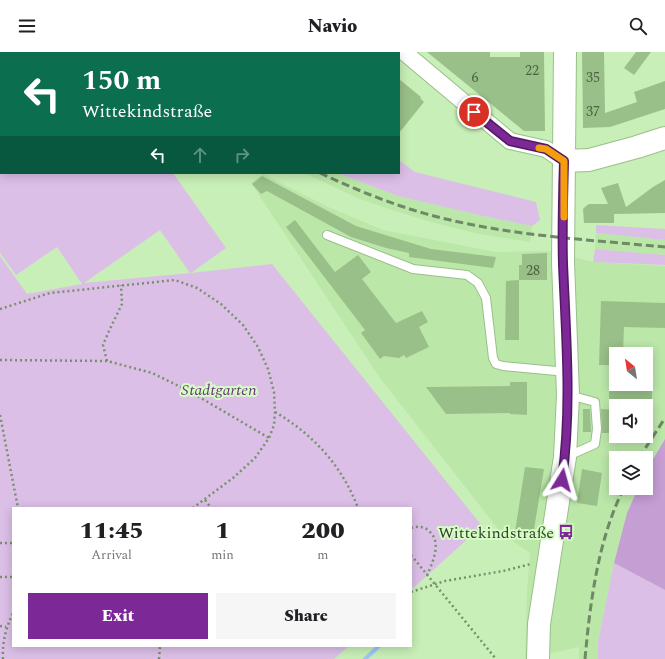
<!DOCTYPE html>
<html lang="en">
<head>
<meta charset="utf-8">
<style>
  body { margin:0; font-family:Spectral,serif; background:#f6f6f6; color:#202124; height:100vh; display:flex; flex-direction:column; font-size:15px; white-space:nowrap }
  * { box-sizing:border-box; margin:0 }
  p { font-size:13px; color:#757577 }
  .icon { flex:none; width:22px; height:22px; fill:none; stroke:currentColor; stroke-width:2; stroke-linecap:round; stroke-linejoin:round }
  .map { position:relative; flex:1; overflow:hidden }
  .side { position:absolute; left:12px; top:455px; width:400px; height:140px; display:flex; flex-direction:column; background:#fff; border-radius:0px; box-shadow:0 2px 10px #0003 }
  .side>* { flex:none }
  .banner { position:absolute; left:0px; top:0px; width:400px; height:122px; box-shadow:0 2px 10px #0003; background:#0b6e4f; color:#fff; overflow:hidden }
  .needle { width:26px; rotate:330deg }
  .controls { position:absolute; left:609px; top:295px; display:grid; gap:8px }
  .controls a { display:grid; place-items:center; width:44px; height:44px; border-radius:0px; background:#fff; box-shadow:0 2px 10px #0003; font-size:20px }
  .pin { position:absolute; display:grid; place-items:center; width:34px; height:34px; color:#fff; margin:-17px; border:2px solid #fff; border-radius:50%; box-shadow:0 1px 4px #0007 }
  .me { position:absolute; width:44px; margin:-22px; rotate:8deg; stroke-linejoin:round; filter:drop-shadow(0 0 3px #0008) }
  .turn { display:flex; align-items:center; gap:14px; height:84px; padding:0 16px; font-size:18px }
  .turn .icon { width:52px; height:52px; stroke-width:2.5 }
  .turn b { display:block; font-size:28px; line-height:34px }
  .lanes { display:flex; align-items:center; height:38px; padding:0 16px; background:#0003; justify-content:center; gap:20px; direction:ltr }
  .lanes .off { opacity:.35 }
  .eta { display:flex; justify-content:space-evenly; align-items:center; height:68px; text-align:center }
  .eta b { font-size:24px; font-weight:800; line-height:28px }
  .cta { display:flex; gap:8px; margin-top:auto; padding:8px 16px }
  .cta a { flex:1; height:46px; border-radius:0px; background:#7c2897; color:#fff; font-size:16px; font-weight:800; line-height:46px; text-align:center }
  .cta a+a { background:#f6f6f6; color:#202124 }
  header { display:flex; justify-content:space-between; align-items:center; height:52px; padding:0 16px; background:#fff; font-size:18px; font-weight:800 }
  .map>svg:first-child { display:block }
</style>
</head>
<body>
<header><svg class="icon" aria-label="menu" viewBox="0 0 24 24"><path d="M4 6h16M4 12h16M4 18h16"/></svg>Navio<svg class="icon" aria-label="search" viewBox="0 0 24 24"><circle cx="10" cy="10" r="6"/><path d="M15 15l6 6"/></svg></header>
<div class="map">
<svg width="665" height="607" viewBox="0 0 665 607">
  <rect width="100%" height="100%" fill="#c8efb7"/>
  <!-- built -->
  <g fill="#bbe7a9" fill-rule="evenodd">
    <path d="M 305,121 L 337,121 L 398,144 L 483,164 L 532,174 L 530,190 L 479,182 L 431,170 L 392,158 L 357,146 Z"/>
    <path d="M 263,122 L 326,154 L 383,178 L 496,200 L 548,199 L 593,210 L 665,214 L 665,387 L 646,419 L 646,406 L 616,406 L 616,436 L 638,436 L 627,461 L 614,511 L 598,590 L 598,607 L 579,607 L 579,595 L 525,607 L 527,540 L 530,501 L 502,482 L 380,326 L 251,131 ZM 616,302 L 646,302 L 646,332 L 616,332 ZM 616,354 L 646,354 L 646,384 L 616,384 Z"/>
    <path d="M 596,181 L 665,188 L 665,203 L 595,197 Z"/>
  </g>
  <!-- green -->
  <g fill="#dcbfe7" fill-rule="evenodd">
    <path d="M 0,0 L 73,1 L 1,1 L 1,121 L 173,121 L 226,196 L 191,221 L 272,212 L 482,474 L 411,538 L 411,456 L 13,456 L 13,594 L 349,594 L 334,607 L 0,607 L 0,204 L 27,242 L 82,232 L 57,195 L 16,223 L 0,201 ZM 160,178 L 190,221 L 84,231 Z"/>
    <path d="M 399,108 L 415,120 L 536,150 L 540,168 L 532,174 L 483,164 L 398,144 L 337,121 L 399,121 Z"/>
    <path d="M 596,173 L 665,177 L 665,188 L 596,181 Z"/>
    <path d="M 595,197 L 665,203 L 665,213 L 593,210 Z"/>
    <path d="M 614,511 L 665,538 L 665,607 L 598,607 L 598,590 Z"/>
  </g>
  <!-- forest -->
  <path fill="#c59ed4" d="M 665,387 L 665,538 L 614,511 L 627,461 L 638,436 L 646,436 L 646,419 Z"/>
  <g fill="none" stroke-linecap="round" stroke-linejoin="round">
    <!-- stream -->
    <path stroke="#9ec5fa" stroke-width="4" d="M 365,607 L 379,594"/>
  </g>
  <!-- building -->
  <g fill="#9ac089">
    <path d="M 427,0 L 490,0 L 490,5 L 520,5 L 520,0 L 544,0 L 545,79 L 524,79 Z"/>
    <path d="M 582,0 L 604,0 L 605,61 L 637,50 L 634,40 L 665,29 L 665,57 L 610,75 L 583,76 Z"/>
    <path d="M 636,0 L 651,0 L 634,23 L 624,16 Z"/>
    <path d="M 399,27 L 421,45 L 420,46 L 424,50 L 399,81 Z"/>
    <path d="M 262,124 L 356,174 L 431,197 L 496,205 L 493,216 L 409,205 L 409,201 L 386,196 L 351,185 L 267,139 L 261,142 L 252,132 Z"/>
    <path d="M 665,128 L 665,161 L 614,162 L 614,171 L 584,171 L 583,157 L 586,154 L 589,152 L 608,152 L 601,136 L 618,131 L 626,155 L 653,135 Z"/>
    <path d="M 295,168 L 335,220 L 358,203 L 371,220 L 362,227 L 396,271 L 422,259 L 428,270 L 419,275 L 429,295 L 406,306 L 404,303 L 399,306 L 384,304 L 380,307 L 361,281 L 365,278 L 286,175 Z"/>
    <path d="M 547,201 L 547,228 L 519,228 L 519,213 L 522,213 L 522,202 Z"/>
    <path d="M 519,228 L 519,288 L 505,288 L 506,229 Z"/>
    <path d="M 601,249 L 665,251 L 665,276 L 624,275 L 623,302 L 616,302 L 616,313 L 599,313 Z"/>
    <path d="M 510,330 L 527,330 L 527,363 L 510,362 L 510,361 L 446,362 L 426,335 L 510,334 Z"/>
    <path d="M 609,332 L 651,332 L 651,336 L 652,336 L 652,354 L 609,354 Z"/>
    <path d="M 583,357 L 590,357 L 591,380 L 583,380 Z"/>
    <path d="M 601,357 L 616,358 L 616,376 L 609,376 L 609,381 L 602,381 Z"/>
    <path d="M 525,415 L 544,417 L 533,483 L 515,480 Z"/>
    <path d="M 582,417 L 602,421 L 597,454 L 577,451 Z"/>
  </g>
  <g fill="none" stroke-linecap="round" stroke-linejoin="round">
    <defs>
      <g id="lane">
        <path d="M 327,183 L 413,217 L 467,223 L 478,231 L 486,246 L 493,306 L 496,312 L 503,314 L 567,320"/>
        <path d="M 568,404 L 595,392 L 597,377 L 595,350 L 569,343"/>
      </g>
      <path id="street" d="M 404,0 L 510,89 L 546,97 L 564,109"/>
      <g id="secondary">
        <path d="M 564,109 L 589,108 L 637,95 L 665,86"/>
        <path d="M 538,607 L 539,572 L 565,405 L 568,343 L 563,210 L 565,0"/>
      </g>
    </defs>
    <!-- lane casing -->
    <use href="#lane" stroke="#9abf8a" stroke-width="10"/>
    <!-- street casing -->
    <use href="#street" stroke="#9abf8a" stroke-width="18"/>
    <!-- secondary casing -->
    <use href="#secondary" stroke="#9abf8a" stroke-width="24"/>
    <!-- path -->
    <g stroke="#77916c" stroke-width="2.5" stroke-dasharray="2 3" stroke-linecap="butt">
      <path d="M 0,257 L 50,241 L 175,228 L 197,236 L 221,252 L 243,273 L 258,295 L 268,317 L 274,340 L 275,360 L 274,373 L 269,386 L 255,406 L 233,426 L 193,456"/>
      <path d="M 0,308 L 107,309 L 152,321 L 189,339 L 269,386"/>
      <path d="M 107,309 L 103,293 L 109,279 L 122,252 L 121,233"/>
      <path d="M 275,360 C 314,383 342,414 358,456"/>
      <path d="M 0,363 L 18,456"/>
      <path d="M 205,448 L 211,456"/>
      <path d="M 411,476 C 417,474 424,474 429,479 C 442,490 433,510 427,523"/>
      <path d="M 0,491 L 13,491"/>
      <path d="M 411,503 L 496,607"/>
      <path d="M 0,525 L 13,525"/>
      <path d="M 411,540 L 445,529 L 503,519 L 531,512"/>
      <path d="M 0,574 L 6,575"/>
      <path d="M 3,607 C 2,590 6,576 13,561"/>
      <path d="M 159,607 L 160,594"/>
    </g>
    <!-- lane -->
    <use href="#lane" stroke="#fff" stroke-width="8"/>
    <!-- street -->
    <use href="#street" stroke="#fff" stroke-width="16"/>
    <!-- secondary -->
    <use href="#secondary" stroke="#fff" stroke-width="22"/>
    <!-- rail -->
    <g stroke="#6f8865" stroke-width="3" stroke-dasharray="8 4" stroke-linecap="butt">
      <path d="M 145,0 L 146,1"/>
      <path d="M 320,121 C 350,135 381,148 413,158 C 494,183 581,187 665,195"/>
      <path d="M 639,406 L 665,366"/>
      <path d="M 585,607 C 590,551 598,487 624,436"/>
    </g>
  </g>
  <g fill="none" stroke-linecap="round" stroke-linejoin="round">
    <defs>
      <path id="route" d="M 474,60 L 510,89 L 546,97 L 564,109 C 563,143 562,178 563,212 C 566,284 572,356 562,428"/>
    </defs>
    <!-- route casing -->
    <use href="#route" stroke="#511a62" stroke-width="10"/>
    <!-- route -->
    <use href="#route" stroke="#7c2897" stroke-width="7"/>
    <!-- slow -->
    <path stroke="#f59e0b" stroke-width="7" d="M 539,96 L 546,97 L 564,109 L 564,165"/>
  </g>
  <!-- icons -->
  <defs>
    <symbol id="bus-bare" viewBox="-9 -9 18 18"><path d="M-5-6H5V4H4V6H2V4H-2V6H-4V4H-5ZM-3.5-4V0h7V-4ZM-3.5 1.2v1.5H-2V1.2ZM2 1.2v1.5H3.5V1.2Z" fill="#7c2897" stroke="#d5fdc4" stroke-width="2.5" paint-order="stroke"/></symbol>
  </defs>
  <g fill-rule="evenodd">
    <use href="#bus-bare" x="555" y="469" width="22" height="22"/>
  </g>
  <g text-anchor="middle" stroke-width="4" stroke-linejoin="round" paint-order="stroke">
    <!-- number labels -->
    <g font-size="14" fill="#4c6243">
      <text x="532" y="23">22</text>
      <text x="475" y="30">6</text>
      <text x="593" y="30">35</text>
      <text x="593" y="64">37</text>
      <text x="533" y="223">28</text>
    </g>
    <!-- park labels -->
    <g font-size="16" font-style="italic" fill="#69387a" stroke="#d5fdc4">
      <text x="219" y="343">Stadtgarten</text>
    </g>
    <!-- poi labels -->
    <g font-size="16" fill="#32422c" stroke="#d5fdc4" text-anchor="end">
      <text x="554" y="486">Wittekindstraße</text>
    </g>
  </g>
</svg>
<div class="controls">
<a><svg class="needle" viewBox="-14 -14 28 28"><path d="M0-13l5 13h-10z" fill="#e53935"/><path d="M0 13l5-13h-10z" fill="#757577"/></svg></a>
<a><svg class="icon" aria-label="sound" viewBox="0 0 24 24"><path d="M4 9h4l5-4v14l-5-4H4zM17 9q2 3 0 6"/></svg></a>
<a><svg class="icon" aria-label="layers" viewBox="0 0 24 24"><path d="M12 4l9 5-9 5-9-5zM3 14l9 5 9-5"/></svg></a>
</div>
<div class="pin" style="left:474px;top:60px;background:#d93025"><svg class="icon" aria-label="arrive" viewBox="0 0 24 24"><path d="M6 21V4h12l-3 4 3 4H6"/></svg></div>
<svg class="me" style="left:562px;top:428px" viewBox="-20 -20 40 40"><path d="M0-17L14 15 0 8-14 15z" fill="#7c2897" stroke="#fff" stroke-width="4"/></svg>
<div class="banner">
<div class="turn"><svg class="icon" aria-label="left" viewBox="0 0 24 24"><path d="M17 20v-9H6M10 6l-5 5 5 5"/></svg><div><b>150 m</b>Wittekindstraße</div></div>
<div class="lanes"><svg class="icon" aria-label="left" viewBox="0 0 24 24"><path d="M17 20v-9H6M10 6l-5 5 5 5"/></svg><svg class="icon off" aria-label="ahead" viewBox="0 0 24 24"><path d="M12 20V5M6 11l6-6 6 6"/></svg><svg class="icon off" aria-label="right" viewBox="0 0 24 24"><path d="M7 20v-9h11M14 6l5 5-5 5"/></svg></div>
</div>
<section class="side">
<div class="eta">
<div><b>11:45</b><p>Arrival</p></div>
<div><b>1</b><p>min</p></div>
<div><b>200</b><p>m</p></div>
</div>
<div class="cta"><a>Exit</a><a>Share</a></div>
</section>
</div>
</body>
</html>
